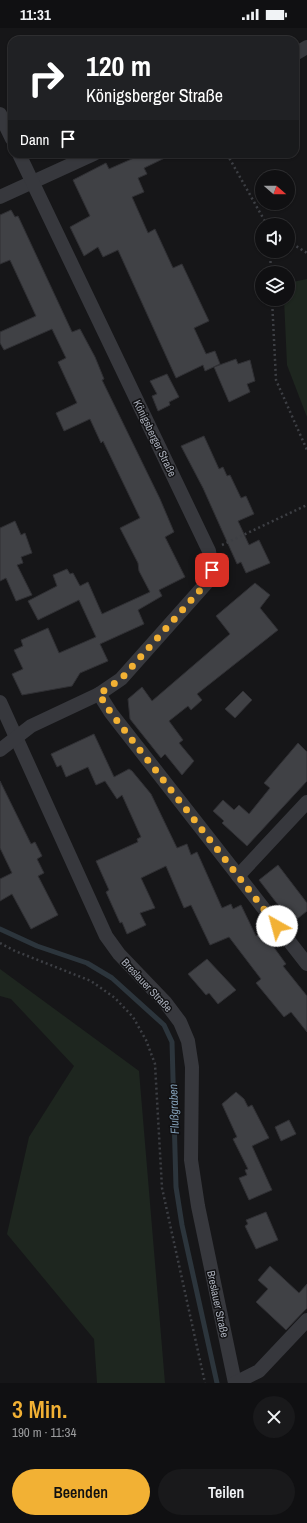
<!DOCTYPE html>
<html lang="de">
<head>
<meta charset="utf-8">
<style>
  body { margin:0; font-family:"Archivo Narrow",sans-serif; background:#19191b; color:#f1f3f6; height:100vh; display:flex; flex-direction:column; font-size:15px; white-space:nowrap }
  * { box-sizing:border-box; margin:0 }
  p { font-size:13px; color:#9c9d9f }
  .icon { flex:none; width:22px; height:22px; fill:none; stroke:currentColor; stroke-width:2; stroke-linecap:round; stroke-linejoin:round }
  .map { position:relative; height:1355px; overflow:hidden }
  .details { display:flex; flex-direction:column; background:#101012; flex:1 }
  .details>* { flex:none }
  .hud { position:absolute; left:8px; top:8px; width:291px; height:122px; border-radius:12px; box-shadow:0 1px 3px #0004,0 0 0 1px #303032; background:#202124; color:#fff; overflow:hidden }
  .needle { width:26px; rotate:110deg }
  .controls { position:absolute; left:255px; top:142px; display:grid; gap:8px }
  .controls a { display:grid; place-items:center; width:40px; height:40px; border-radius:50%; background:#101012; box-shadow:0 1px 3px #0004,0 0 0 1px #303032; font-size:20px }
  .pin { position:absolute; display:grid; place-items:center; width:34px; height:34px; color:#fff; margin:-17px; border-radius:8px; box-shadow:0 2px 6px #0006 }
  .me { position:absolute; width:44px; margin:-22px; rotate:322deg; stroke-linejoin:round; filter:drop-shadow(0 0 3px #0008) }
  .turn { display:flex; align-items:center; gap:14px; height:84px; padding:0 12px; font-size:18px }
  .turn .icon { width:52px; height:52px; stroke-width:2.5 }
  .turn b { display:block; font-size:28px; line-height:34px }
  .then { display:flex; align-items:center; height:38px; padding:0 12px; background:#0003; gap:8px; font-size:15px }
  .round { display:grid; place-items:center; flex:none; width:42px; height:42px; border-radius:21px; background:#19191b }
  .overview { display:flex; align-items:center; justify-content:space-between; height:68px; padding:0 12px }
  h1 { font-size:24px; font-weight:600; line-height:30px; color:#f2b134 }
  .primary-button { display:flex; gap:8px; margin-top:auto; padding:8px 12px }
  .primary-button a { flex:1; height:46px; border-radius:24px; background:#f2b134; color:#111; font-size:16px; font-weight:600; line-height:46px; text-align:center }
  .primary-button a+a { background:#19191b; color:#f1f3f6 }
  .status { display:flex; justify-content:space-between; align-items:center; height:28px; padding:0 20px; background:#101012; direction:ltr }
  .status svg { height:11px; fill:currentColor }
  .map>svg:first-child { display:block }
</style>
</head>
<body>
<div class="status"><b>11:31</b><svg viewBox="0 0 49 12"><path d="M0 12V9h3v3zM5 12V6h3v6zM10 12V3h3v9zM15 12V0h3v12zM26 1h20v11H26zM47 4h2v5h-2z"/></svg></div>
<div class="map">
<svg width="307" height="1355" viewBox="0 0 307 1355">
  <rect width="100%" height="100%" fill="#161618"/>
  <!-- green -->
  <g fill="#1e261f">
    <path d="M 307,251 L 307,389 L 287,337 L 284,271 L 288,271 L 288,255 Z"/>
    <path d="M 0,941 L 139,1043 L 165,1355 L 97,1355 L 94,1311 L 7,1206 L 29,1109 L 74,1038 L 11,971 L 0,968 Z"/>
  </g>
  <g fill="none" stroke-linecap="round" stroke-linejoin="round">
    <!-- stream -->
    <path stroke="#2c353c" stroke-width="5" d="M 0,901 L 37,918 L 87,935 L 112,950 L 164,997 L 172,1014 L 176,1159 L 182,1197 L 217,1355"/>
  </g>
  <!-- building -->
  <g fill="#404145" stroke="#303034">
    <path d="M 143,126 L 173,126 L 144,140 L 147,146 L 138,150 L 144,164 L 132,169 L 148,205 L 155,201 L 173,240 L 182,236 L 209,293 L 194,300 L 206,326 L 215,323 L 220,336 L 205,343 L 203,337 L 176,350 L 118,222 L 103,229 L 98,219 L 84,228 L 70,199 L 90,188 L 73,152 L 106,135 L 109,141 Z"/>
    <path d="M 11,182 L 15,189 L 18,188 L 72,304 L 80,301 L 95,329 L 104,351 L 102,352 L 160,471 L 174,504 L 165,509 L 185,549 L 159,562 L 162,568 L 138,582 L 144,596 L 100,616 L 108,633 L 80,645 L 72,658 L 22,667 L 12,646 L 23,641 L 14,622 L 23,618 L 21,612 L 48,600 L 59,625 L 96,609 L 79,572 L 38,592 L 28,573 L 57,558 L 53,547 L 67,541 L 70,546 L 73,545 L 80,558 L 88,554 L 102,586 L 150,564 L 139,543 L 138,535 L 120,500 L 140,490 L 103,413 L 101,415 L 90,391 L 64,403 L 56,385 L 77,375 L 58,334 L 66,330 L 52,301 L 4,322 L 0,315 L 0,304 L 36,288 L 10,232 L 0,236 L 0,187 Z"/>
    <path d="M 236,331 L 238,336 L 250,332 L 255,353 L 247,356 L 250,364 L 229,374 L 214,339 Z"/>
    <path d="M 167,346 L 179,369 L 169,374 L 170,377 L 158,383 L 152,368 L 157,366 L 150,353 Z"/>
    <path d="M 204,408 L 219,441 L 223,439 L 227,448 L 230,447 L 241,470 L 246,468 L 254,486 L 238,493 L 249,517 L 259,512 L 270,535 L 246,545 L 241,534 L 237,536 L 203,460 L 181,418 Z"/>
    <path d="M 15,493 L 21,507 L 25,505 L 32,525 L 21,529 L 23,535 L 17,537 L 32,567 L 16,573 L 6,550 L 0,553 L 0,500 Z"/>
    <path d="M 255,555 L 270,567 L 260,580 L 278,602 L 197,666 L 202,672 L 191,682 L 188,678 L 169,693 L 183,712 L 179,715 L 194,733 L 182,747 L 165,726 L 161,730 L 130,691 L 128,671 L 142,659 L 152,673 L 230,606 L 216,588 Z"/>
    <path d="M 243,663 L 252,672 L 235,690 L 225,681 Z"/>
    <path d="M 94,706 L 114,749 L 129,741 L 132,743 L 151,766 L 177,820 L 187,816 L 191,827 L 197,824 L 222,880 L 231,876 L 233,881 L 241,877 L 256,908 L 262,903 L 286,936 L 283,938 L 307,968 L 307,1004 L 291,984 L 284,989 L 256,955 L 261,951 L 229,909 L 210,917 L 191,877 L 184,880 L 166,838 L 141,850 L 155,880 L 140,885 L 146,897 L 127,906 L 122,894 L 120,895 L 106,864 L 109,862 L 96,833 L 138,814 L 137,811 L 141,809 L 122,767 L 117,771 L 105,753 L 96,757 L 88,739 L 66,749 L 61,737 L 57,739 L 51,726 Z"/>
    <path d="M 298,715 L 307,724 L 307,753 L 247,818 L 222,795 L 224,793 L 213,783 L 223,772 L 234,782 L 239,777 L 249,786 L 270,760 L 264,755 Z"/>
    <path d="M 0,753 L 31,816 L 35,814 L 42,828 L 37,831 L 44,845 L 38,848 L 58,887 L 31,901 L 12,866 L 0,873 L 0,851 L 12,845 L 0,820 Z"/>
    <path d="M 278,837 L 307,875 L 307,883 L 292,895 L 259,852 Z"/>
    <path d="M 207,931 L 236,962 L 218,976 L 209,965 L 206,967 L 188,946 Z"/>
    <path d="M 236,1064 L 244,1071 L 248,1079 L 252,1077 L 269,1110 L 252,1118 L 272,1162 L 249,1172 L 239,1150 L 247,1147 L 245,1142 L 248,1141 L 233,1111 L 237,1109 L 222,1076 Z"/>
    <path d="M 289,1092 L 296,1106 L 281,1113 L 275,1099 Z"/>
    <path d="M 266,1184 L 278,1212 L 256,1221 L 245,1198 L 248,1196 L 246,1192 Z"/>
    <path d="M 270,1238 L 299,1265 L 307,1256 L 307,1280 L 286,1302 L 256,1274 L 268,1261 L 258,1252 Z"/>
  </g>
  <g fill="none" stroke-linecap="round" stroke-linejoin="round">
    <!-- path -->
    <g stroke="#3d3f44" stroke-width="2.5" stroke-dasharray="2 3" stroke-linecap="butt">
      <path d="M 227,126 L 267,197"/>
      <path d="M 288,213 L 307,225"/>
      <path d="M 270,223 L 271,245"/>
      <path d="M 272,271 L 276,352 L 307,422"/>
      <path d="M 222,517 L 307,477"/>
      <path d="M 0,915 L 15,923 L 91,953 L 115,970 L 133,989 L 146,1012 L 155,1036 L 162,1160 L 205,1355"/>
    </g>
    <!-- minor -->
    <g stroke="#37383d" stroke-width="14">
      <path d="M 295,26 L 307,19"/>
      <path d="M 0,86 L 12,111"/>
      <path d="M 0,169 L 94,126"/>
      <path d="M 99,666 L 111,685 L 307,936"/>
      <path d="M 0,674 L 106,908 L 119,926 L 165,974 L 180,994 L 188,1013 L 192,1039 L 191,1132 L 198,1178 L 235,1355"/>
      <path d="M 0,722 L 31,698 L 99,666 L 121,651 L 210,551 L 212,542 L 209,523 L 19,126"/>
      <path d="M 238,848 L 307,774"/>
      <path d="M 235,1355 L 259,1343 L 307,1292"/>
    </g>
  </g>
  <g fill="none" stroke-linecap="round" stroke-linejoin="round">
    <!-- route -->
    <path stroke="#f2b134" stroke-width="7" stroke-dasharray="0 12.6" d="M 212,542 L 210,551 L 121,651 L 99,666 L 111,685 L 277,898"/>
  </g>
  <g text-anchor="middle" stroke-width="3" stroke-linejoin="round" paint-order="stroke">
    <!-- street labels -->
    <g font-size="11" fill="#a8adb8" stroke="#111113">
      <text transform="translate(155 410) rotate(64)" y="4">Königsberger Straße</text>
      <text transform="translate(147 957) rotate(47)" y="4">Breslauer Straße</text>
      <text transform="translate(218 1276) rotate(78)" y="4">Breslauer Straße</text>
    </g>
    <!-- water labels -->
    <g font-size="12" font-style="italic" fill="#7f9bb3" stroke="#111113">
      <text transform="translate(174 1081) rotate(-92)" y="4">Flußgraben</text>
    </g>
  </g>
</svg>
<div class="controls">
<a><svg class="needle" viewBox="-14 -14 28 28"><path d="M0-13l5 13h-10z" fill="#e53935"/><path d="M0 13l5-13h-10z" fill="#9c9d9f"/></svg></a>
<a><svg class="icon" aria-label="sound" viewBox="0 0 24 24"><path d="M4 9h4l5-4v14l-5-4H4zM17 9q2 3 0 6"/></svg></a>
<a><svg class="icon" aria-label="layers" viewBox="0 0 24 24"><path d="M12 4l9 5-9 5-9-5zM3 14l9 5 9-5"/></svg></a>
</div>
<div class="pin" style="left:212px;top:542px;background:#d93025"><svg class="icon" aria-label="arrive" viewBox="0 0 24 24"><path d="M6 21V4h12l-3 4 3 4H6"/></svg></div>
<svg class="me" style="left:277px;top:898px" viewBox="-20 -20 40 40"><circle r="19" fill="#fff"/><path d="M0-13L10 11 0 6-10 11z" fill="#f2b134"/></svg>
<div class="hud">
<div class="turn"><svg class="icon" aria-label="right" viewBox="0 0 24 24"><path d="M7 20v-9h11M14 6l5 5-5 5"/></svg><div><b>120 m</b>Königsberger Straße</div></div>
<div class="then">Dann<svg class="icon" aria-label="arrive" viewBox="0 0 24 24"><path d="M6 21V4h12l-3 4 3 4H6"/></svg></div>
</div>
</div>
<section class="details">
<div class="overview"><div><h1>3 Min.</h1><p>190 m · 11:34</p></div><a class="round"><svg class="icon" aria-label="close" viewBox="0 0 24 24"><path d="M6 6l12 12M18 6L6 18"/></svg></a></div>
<div class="primary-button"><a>Beenden</a><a>Teilen</a></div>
</section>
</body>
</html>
